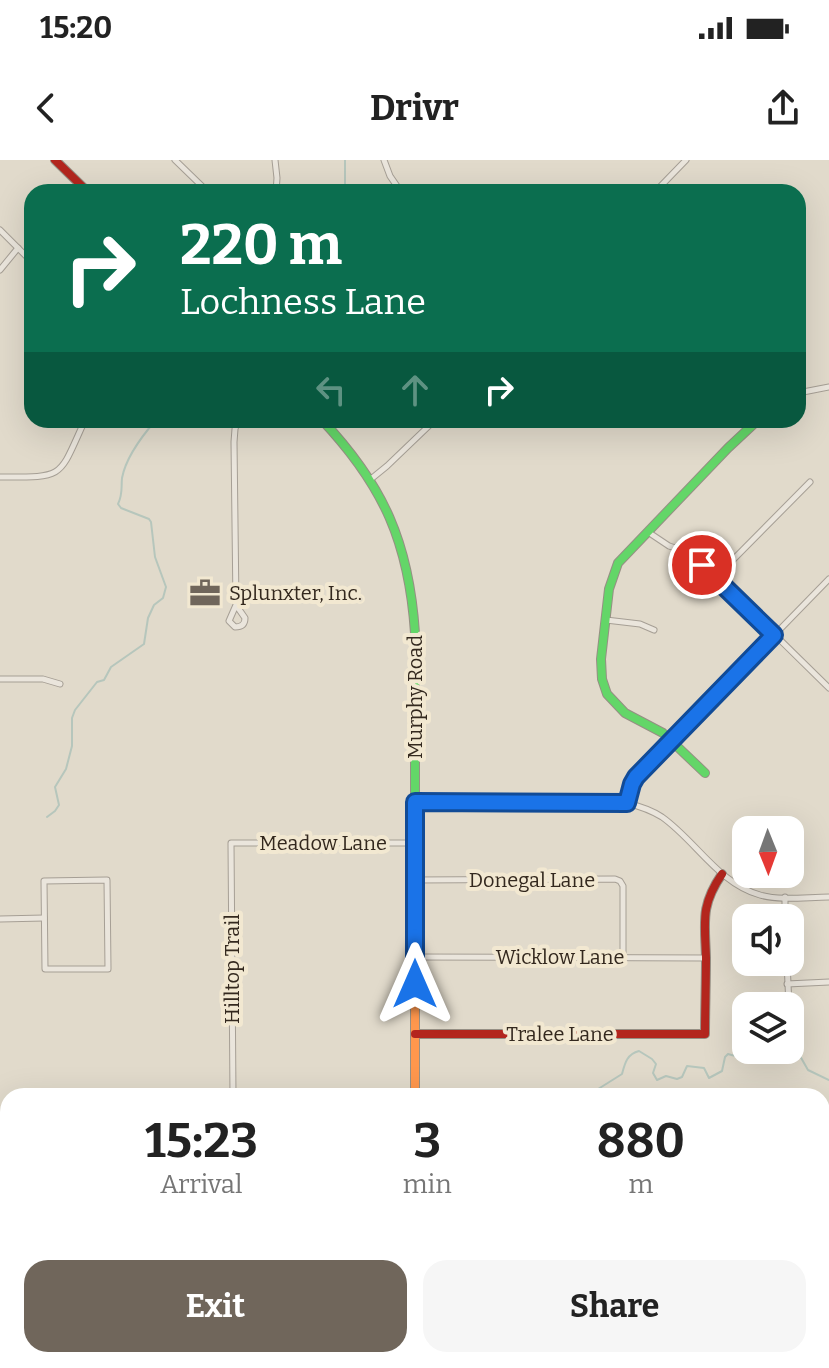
<!DOCTYPE html>
<html lang="en">
<head>
<meta charset="utf-8">
<style>
  body { margin:0; font-family:Bitter,serif; background:#f6f6f6; color:#222; height:100vh; display:flex; flex-direction:column; font-size:30px; white-space:nowrap }
  * { box-sizing:border-box; margin:0 }
  p { font-size:26px; color:#767676 }
  .icon { flex:none; width:44px; height:44px; fill:none; stroke:currentColor; stroke-width:2; stroke-linecap:round; stroke-linejoin:round }
  .map { position:relative; flex:1; overflow:hidden }
  .details { position:absolute; left:0px; top:928px; width:830px; height:280px; display:flex; flex-direction:column; background:#fff; border-radius:24px 24px 0 0; box-shadow:0 8px 32px #0002 }
  .details>* { flex:none }
  .top-card { position:absolute; left:24px; top:24px; width:782px; height:244px; border-radius:24px; box-shadow:0 8px 32px #0002; background:#0b6e4f; color:#fff; overflow:hidden }
  .needle { width:52px; rotate:179deg }
  .buttons { position:absolute; left:732px; top:656px; display:grid; gap:16px }
  .buttons a { display:grid; place-items:center; width:72px; height:72px; border-radius:16px; background:#fff; box-shadow:0 8px 32px #0002; font-size:40px }
  .pin { position:absolute; display:grid; place-items:center; width:68px; height:68px; color:#fff; margin:-34px; border:4px solid #fff; border-radius:50%; box-shadow:0 2px 8px #0007 }
  .me { position:absolute; width:88px; margin:-44px; rotate:0deg; stroke-linejoin:round; filter:drop-shadow(0 0 6px #0008) }
  .turn { display:flex; align-items:center; gap:28px; height:168px; padding:0 24px; font-size:36px }
  .turn .icon { width:104px; height:104px; stroke-width:2.5 }
  .turn b { display:block; font-size:56px; line-height:68px }
  .lanes { display:flex; align-items:center; height:76px; padding:0 24px; background:#0003; justify-content:center; gap:40px; direction:ltr }
  .lanes .off { opacity:.35 }
  .eta { display:flex; justify-content:space-evenly; align-items:center; height:136px; text-align:center }
  .eta b { font-size:48px; font-weight:700; line-height:56px }
  .primary-button { display:flex; gap:16px; margin-top:auto; padding:16px 24px }
  .primary-button a { flex:1; height:92px; border-radius:24px; background:#70665b; color:#fff; font-size:32px; font-weight:700; line-height:92px; text-align:center }
  .primary-button a+a { background:#f6f6f6; color:#222 }
  .status { display:flex; justify-content:space-between; align-items:center; height:56px; padding:0 40px; background:#fff; direction:ltr }
  .status svg { height:22px; fill:currentColor }
  header { display:flex; justify-content:space-between; align-items:center; height:104px; padding:0 24px; background:#fff; font-size:36px; font-weight:700 }
  .map>svg:first-child { display:block }
</style>
</head>
<body>
<div class="status"><b>15:20</b><svg viewBox="0 0 49 12"><path d="M0 12V9h3v3zM5 12V6h3v6zM10 12V3h3v9zM15 12V0h3v12zM26 1h20v11H26zM47 4h2v5h-2z"/></svg></div>
<header><svg class="icon" aria-label="back" viewBox="0 0 24 24"><path d="M15 5l-7 7 7 7"/></svg>Drivr<svg class="icon" aria-label="share" viewBox="0 0 24 24"><path d="M12 15V3M7 8l5-5 5 5M5 13v7h14v-7"/></svg></header>
<div class="map">
<svg width="829" height="1208" viewBox="0 0 829 1208">
  <defs>
    <pattern id="grass-dots" width="8" height="8" patternUnits="userSpaceOnUse" patternTransform="scale(2)"><rect width="8" height="8" fill="#d0d0ae"/><path d="M2 2h.1M6 6h.1" fill="none" stroke="#b3b395" stroke-width="1.8" stroke-linecap="round"/></pattern>
  </defs>
  <rect width="100%" height="100%" fill="#e1dacb"/>
  <!-- grass -->
  <path fill="url(#grass-dots)" d="M 619,1200 L 784,1200 L 783,1208 L 619,1208 Z"/>
  <g fill="none" stroke-linecap="round" stroke-linejoin="round">
    <!-- stream -->
    <g stroke="#b6c6bc" stroke-width="2">
      <path d="M 345,0 L 345,32"/>
      <path d="M 47,657 L 55,651 L 59,645 L 55,627 L 66,609 L 72,586 L 72,558 L 75,550 L 97,522 L 104,520 L 111,507 L 144,484 L 148,458 L 154,445 L 163,438 L 166,427 L 155,397 L 151,362 L 149,359 L 121,348 L 118,344 C 123,334 121,328 122,318 C 126,297 142,276 156,260"/>
      <path d="M 754,890 L 761,897 L 766,898 L 767,890"/>
      <path d="M 780,890 L 788,896 L 800,896 L 808,910 L 829,920"/>
      <path d="M 587,936 L 622,914 C 625,903 627,894 639,891 L 652,899 L 656,904 L 653,913 L 657,920 L 666,916 L 677,919 L 682,917 L 687,906 L 704,908 L 709,918 L 722,911 L 725,897 L 728,894 C 738,897 744,898 752,890"/>
    </g>
    <defs>
      <g id="street">
        <path d="M 175,0 L 208,32"/>
        <path d="M 275,0 L 277,18 L 276,32"/>
        <path d="M 384,0 L 390,16 L 401,32"/>
        <path d="M 655,32 L 686,0"/>
        <path d="M 0,70 L 32,102"/>
        <path d="M 0,110 L 18,88"/>
        <path d="M 798,233 L 829,227"/>
        <path d="M 0,317 C 66,317 58,319 85,260"/>
        <path d="M 371,319 L 387,306 L 435,260"/>
        <path d="M 648,372 L 669,386 L 688,392 L 716,417 L 829,528"/>
        <path d="M 716,417 L 810,322"/>
        <path d="M 236,445 L 245,458 C 245,464 242,467 235,467 L 229,461 L 236,445 L 234,282 L 235,269 L 238,260"/>
        <path d="M 606,460 L 640,464 L 654,470"/>
        <path d="M 0,519 L 43,519 L 60,524"/>
        <path d="M 416,642 L 627,643 C 639,646 651,650 662,657 C 696,681 718,723 760,735 C 781,741 807,737 829,737"/>
        <path d="M 627,643 L 632,624 L 636,617 L 829,419"/>
        <path d="M 107,720 L 108,809 L 45,809 L 44,721 Z"/>
        <path d="M 415,720 L 615,719 L 620,721 L 623,726 L 623,796"/>
        <path d="M 785,737 L 785,758"/>
        <path d="M 0,759 L 44,758"/>
        <path d="M 415,797 L 705,798"/>
        <path d="M 787,802 L 789,846"/>
        <path d="M 787,824 L 829,822"/>
        <path d="M 790,857 L 791,866"/>
        <path d="M 233,936 L 231,683 L 415,683"/>
        <path d="M 822,1026 L 829,1026"/>
        <path d="M 14,1200 L 14,1208"/>
        <path d="M 115,1208 L 115,1200"/>
        <path d="M 219,1208 L 219,1200"/>
      </g>
      <g id="fast">
        <path d="M 322,260 C 384,326 409,383 415,473 L 415,706"/>
        <path d="M 705,613 L 663,573 L 625,553 L 607,534 L 602,519 L 601,499 L 609,429 L 618,403 L 728,288 L 758,260"/>
        <path d="M 421,1200 L 421,1208"/>
      </g>
      <g id="slow">
        <path d="M 415,706 L 415,936"/>
        <path d="M 822,1082 L 829,1082"/>
        <path d="M 0,1085 L 8,1085"/>
        <path d="M 409,1200 L 409,1208"/>
      </g>
      <g id="jam">
        <path d="M 55,0 L 88,32"/>
        <path d="M 415,874 L 705,874 C 705,849 706,823 706,798 C 705,762 700,746 722,714"/>
      </g>
    </defs>
    <!-- street casing -->
    <use href="#street" stroke="#a69f95" stroke-width="7"/>
    <!-- fast casing -->
    <use href="#fast" stroke="#968f84" stroke-width="10"/>
    <!-- slow casing -->
    <use href="#slow" stroke="#968f84" stroke-width="10"/>
    <!-- jam casing -->
    <use href="#jam" stroke="#968f84" stroke-width="10"/>
    <!-- street -->
    <use href="#street" stroke="#eae5dc" stroke-width="5"/>
    <!-- fast -->
    <use href="#fast" stroke="#63d668" stroke-width="8"/>
    <!-- slow -->
    <use href="#slow" stroke="#ff974d" stroke-width="8"/>
    <!-- jam -->
    <use href="#jam" stroke="#b3261e" stroke-width="8"/>
  </g>
  <g fill="none" stroke-linecap="round" stroke-linejoin="round">
    <defs>
      <path id="route" d="M 415,824 L 415,642 L 627,643 L 632,624 L 636,617 L 774,475 L 702,405"/>
    </defs>
    <!-- route casing -->
    <use href="#route" stroke="#114b97" stroke-width="20"/>
    <!-- route -->
    <use href="#route" stroke="#1a73e8" stroke-width="14"/>
  </g>
  <!-- icons -->
  <defs>
    <symbol id="office-bare" viewBox="-9 -9 18 18"><path d="M-6-3h4V-5.5h4V-3h4V5H-6ZM-1-4.5V-3h2v-1.5ZM-6 0V1H6V0Z" fill="#70665b" stroke="#f2e8d1" stroke-width="2.5" paint-order="stroke"/></symbol>
  </defs>
  <g fill-rule="evenodd">
    <use href="#office-bare" x="183" y="411" width="44" height="44"/>
  </g>
  <g text-anchor="middle" stroke-width="8" stroke-linejoin="round" paint-order="stroke">
    <!-- poi labels -->
    <g font-size="20" fill="#33281e" stroke="#f2e8d1" text-anchor="start">
      <text x="229" y="440">Splunxter, Inc.</text>
    </g>
    <!-- street labels -->
    <g font-size="20" fill="#33281e" stroke="#f2e8d1">
      <text transform="translate(415 537) rotate(-90)" y="7">Murphy Road</text>
      <text x="323" y="690">Meadow Lane</text>
      <text x="532" y="727">Donegal Lane</text>
      <text x="560" y="804">Wicklow Lane</text>
      <text transform="translate(232 809) rotate(-90)" y="7">Hilltop Trail</text>
      <text x="560" y="881">Tralee Lane</text>
    </g>
  </g>
</svg>
<div class="buttons">
<a><svg class="needle" viewBox="-14 -14 28 28"><path d="M0-13l5 13h-10z" fill="#e53935"/><path d="M0 13l5-13h-10z" fill="#767676"/></svg></a>
<a><svg class="icon" aria-label="sound" viewBox="0 0 24 24"><path d="M4 9h4l5-4v14l-5-4H4zM17 9q2 3 0 6"/></svg></a>
<a><svg class="icon" aria-label="layers" viewBox="0 0 24 24"><path d="M12 4l9 5-9 5-9-5zM3 14l9 5 9-5"/></svg></a>
</div>
<div class="pin" style="left:702px;top:405px;background:#d93025"><svg class="icon" aria-label="arrive" viewBox="0 0 24 24"><path d="M6 21V4h12l-3 4 3 4H6"/></svg></div>
<svg class="me" style="left:415px;top:824px" viewBox="-20 -20 40 40"><path d="M0-17L14 15 0 8-14 15z" fill="#1a73e8" stroke="#fff" stroke-width="4"/></svg>
<div class="top-card">
<div class="turn"><svg class="icon" aria-label="right" viewBox="0 0 24 24"><path d="M7 20v-9h11M14 6l5 5-5 5"/></svg><div><b>220 m</b>Lochness Lane</div></div>
<div class="lanes"><svg class="icon off" aria-label="left" viewBox="0 0 24 24"><path d="M17 20v-9H6M10 6l-5 5 5 5"/></svg><svg class="icon off" aria-label="ahead" viewBox="0 0 24 24"><path d="M12 20V5M6 11l6-6 6 6"/></svg><svg class="icon" aria-label="right" viewBox="0 0 24 24"><path d="M7 20v-9h11M14 6l5 5-5 5"/></svg></div>
</div>
<section class="details">
<div class="eta">
<div><b>15:23</b><p>Arrival</p></div>
<div><b>3</b><p>min</p></div>
<div><b>880</b><p>m</p></div>
</div>
<div class="primary-button"><a>Exit</a><a>Share</a></div>
</section>
</div>
</body>
</html>
